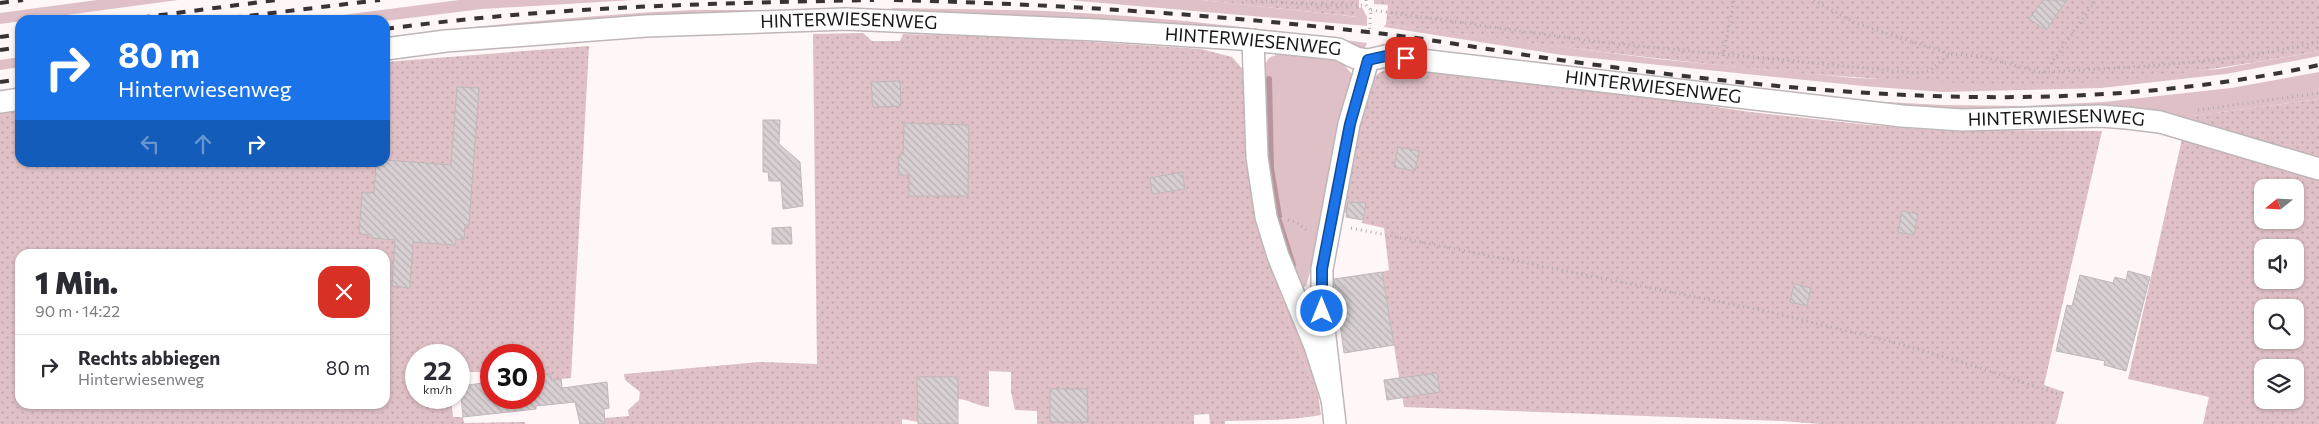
<!DOCTYPE html>
<html lang="de">
<head>
<meta charset="utf-8">
<style>
  body { margin:0; font-family:Commissioner,sans-serif; background:#f2f2f3; color:#2b2b33; height:100vh; display:flex; flex-direction:column; font-size:19px; white-space:nowrap }
  * { box-sizing:border-box; margin:0 }
  p { font-size:16px; color:#7c7c81 }
  .icon { flex:none; width:28px; height:28px; fill:none; stroke:currentColor; stroke-width:2; stroke-linecap:round; stroke-linejoin:round }
  .map { position:relative; flex:1; overflow:hidden }
  .details { position:absolute; left:15px; top:249px; width:375px; height:160px; display:flex; flex-direction:column; background:#fff; border-radius:15px; box-shadow:0 1px 4px #0004 }
  .details>* { flex:none }
  .top-card { position:absolute; left:15px; top:15px; width:375px; height:152px; border-radius:15px; box-shadow:0 1px 4px #0004; background:#1a73e8; color:#fff; overflow:hidden }
  .needle { width:32px; rotate:252deg }
  .tools { position:absolute; left:2254px; top:179px; display:grid; gap:10px }
  .tools a { display:grid; place-items:center; width:50px; height:50px; border-radius:10px; background:#fff; box-shadow:0 1px 4px #0004; font-size:25px }
  .speed { position:absolute; left:405px; top:344px; display:flex; gap:10px; font-size:25px; font-weight:700; text-align:center }
  .speed>* { display:grid; place-content:center; width:65px; height:65px; border-radius:50%; background:#fff; box-shadow:0 1px 4px #0004; line-height:1 }
  .speed small { font-size:12px; font-weight:400 }
  .speed .limit { border:8px solid #d22; background:#fff; color:#111 }
  .pin { position:absolute; display:grid; place-items:center; width:42px; height:42px; color:#fff; margin:-21px; border-radius:10px; box-shadow:0 2px 8px #0006 }
  .me { position:absolute; width:55px; margin:-28px; rotate:0deg; stroke-linejoin:round; filter:drop-shadow(0 0 4px #0008) }
  .turn { display:flex; align-items:center; gap:18px; height:105px; padding:0 20px; font-size:22px }
  .turn .icon { width:65px; height:65px; stroke-width:2.5 }
  .turn b { display:block; font-size:35px; line-height:42px }
  .lanes { display:flex; align-items:center; height:48px; padding:0 20px; background:#0003; justify-content:center; gap:25px; direction:ltr }
  .lanes .off { opacity:.35 }
  .round { display:grid; place-items:center; flex:none; width:52px; height:52px; border-radius:15px; background:#f2f2f3 }
  .head { display:flex; align-items:center; justify-content:space-between; height:85px; padding:0 20px }
  h1 { font-size:30px; font-weight:800; line-height:38px }
  ul { padding:0; list-style:none }
  li { display:flex; align-items:center; gap:15px; height:65px; padding:0 20px; border-top:1px solid #e1e1e2 }
  li div { flex:1 }
  li b { display:block; font-size:19px }
  li em { font-style:normal }
  .map>svg:first-child { display:block }
</style>
</head>
<body>
<div class="map">
<svg width="2319" height="424" viewBox="0 0 2319 424">
  <defs>
    <pattern id="garden-dots" width="8" height="8" patternUnits="userSpaceOnUse" patternTransform="scale(1.25)"><rect width="8" height="8" fill="#dec0c6"/><path d="M2 2h.1M6 6h.1" fill="none" stroke="#bea4a9" stroke-width="1.8" stroke-linecap="round"/></pattern>
    <pattern id="building-back-hatch" width="6" height="6" patternUnits="userSpaceOnUse" patternTransform="scale(1.25)"><rect width="6" height="6" fill="#d7cfd1"/><path d="M-1 5l2 2M0 0l6 6M5-1l2 2" fill="none" stroke="#b8b1b3"/></pattern>
  </defs>
  <rect width="100%" height="100%" fill="#fef6f7"/>
  <!-- green -->
  <g fill="#dec0c6">
    <path d="M 97,0 L 178,0 L 0,24 L 0,13 Z"/>
    <path d="M 459,0 L 633,0 L 482,9 L 385,21 L 304,20 Z"/>
    <path d="M 1068,0 L 1201,0 L 1358,17 L 1359,8 L 1362,7 L 1367,17 L 1367,26 Z"/>
    <path d="M 890,8 C 941,9 993,9 1045,11 C 1153,16 1260,28 1367,43 L 1364,50 L 915,15 Z"/>
    <path d="M 693,10 L 754,10 L 753,17 L 385,41 L 385,37 C 487,25 590,15 693,10 Z"/>
    <path d="M 1386,24 L 1657,59 L 1855,78 L 2035,84 L 2219,69 L 2319,51 L 2319,56 L 2226,74 L 2101,88 L 1942,92 L 1863,86 L 1562,55 L 1384,27 Z"/>
    <path d="M 1382,44 L 1563,70 L 1865,101 L 1943,105 L 2024,106 L 2104,102 L 2231,88 L 2319,72 L 2319,99 L 2192,116 L 2191,125 L 1964,115 L 1383,51 Z"/>
    <path d="M 1278,54 L 1341,61 L 1352,74 L 1353,83 L 1321,235 L 1306,286 L 1300,289 L 1297,288 L 1263,174 L 1264,65 L 1269,58 Z"/>
    <path d="M 20,57 L 20,67 L 0,70 L 0,60 Z"/>
    <path d="M 1275,275 L 1297,317 L 1318,394 L 1295,342 Z"/>
  </g>
  <!-- garden -->
  <g fill="url(#garden-dots)" fill-rule="evenodd">
    <path d="M 1201,0 L 1359,0 L 1359,17 Z"/>
    <path d="M 1374,0 L 2319,0 L 2319,51 C 2225,68 2129,84 2034,84 C 1816,83 1601,52 1386,24 L 1388,5 L 1374,4 Z"/>
    <path d="M 863,33 L 872,41 L 900,41 L 903,34 L 1033,38 L 1201,49 L 1232,57 L 1247,74 L 1275,275 L 1295,342 L 1318,394 L 1321,415 C 1289,421 1258,420 1225,421 L 1225,424 L 1210,424 L 1209,414 L 1194,415 L 1194,424 L 1037,424 L 1037,411 L 1015,410 L 1011,392 L 1011,372 L 989,371 L 989,407 C 977,406 970,400 958,399 L 958,377 L 918,377 L 918,422 L 902,419 L 902,424 L 605,424 L 605,418 L 629,416 L 628,410 L 639,400 L 640,392 L 625,380 L 624,374 L 760,362 L 817,364 L 813,34 Z"/>
    <path d="M 589,46 L 571,378 L 551,380 L 551,374 L 534,375 L 534,355 L 491,355 L 491,372 L 459,372 L 459,355 L 416,355 L 416,398 L 451,398 L 453,417 L 463,417 L 464,423 L 525,422 L 525,424 L 0,424 L 0,112 L 20,110 L 20,162 L 385,162 L 385,62 ZM 20,254 L 385,254 L 385,404 L 20,404 Z"/>
    <path d="M 1389,67 L 1643,96 L 1750,112 L 1869,125 L 1931,130 L 2102,131 L 2044,385 L 2064,392 L 2056,424 L 1820,424 L 1783,421 L 1404,407 L 1382,272 L 1389,270 L 1384,228 L 1362,223 L 1363,220 L 1348,217 L 1343,209 L 1351,154 L 1373,77 Z"/>
    <path d="M 2319,99 L 2319,161 L 2191,125 L 2192,116 Z"/>
    <path d="M 2182,139 L 2319,179 L 2319,424 L 2203,424 L 2209,397 L 2128,379 ZM 2262,188 L 2295,188 L 2295,220 L 2262,220 ZM 2262,248 L 2295,248 L 2295,280 L 2262,280 ZM 2262,308 L 2295,308 L 2295,340 L 2262,340 ZM 2262,368 L 2295,368 L 2295,400 L 2262,400 Z"/>
  </g>
  <g fill="none" stroke-linecap="round" stroke-linejoin="round">
    <!-- stream -->
    <g stroke="#b8959c" stroke-width="6">
      <path d="M 1269,79 L 1271,168 L 1279,216"/>
      <path d="M 1279,221 L 1293,265"/>
    </g>
  </g>
  <!-- building -->
  <g fill="url(#building-back-hatch)" stroke="#bfb7b9">
    <path d="M 2043,0 L 2067,0 L 2046,30 L 2029,19 Z"/>
    <path d="M 900,81 L 901,106 L 873,107 L 871,82 Z"/>
    <path d="M 457,87 L 479,88 L 469,225 L 465,225 L 464,239 L 456,239 L 455,245 L 413,242 L 410,288 L 392,286 L 395,240 L 372,238 L 372,235 L 359,234 L 362,193 L 374,193 L 376,162 L 385,162 L 385,160 L 451,165 Z"/>
    <path d="M 763,120 L 780,120 L 779,144 L 800,162 L 803,206 L 783,209 L 781,181 L 769,181 L 768,172 L 763,172 Z"/>
    <path d="M 904,123 L 969,125 L 968,196 L 909,196 L 909,175 L 898,175 L 899,155 L 903,155 Z"/>
    <path d="M 1398,147 L 1419,151 L 1415,171 L 1394,167 Z"/>
    <path d="M 1182,172 L 1185,189 L 1152,194 L 1150,178 Z"/>
    <path d="M 1348,202 L 1366,203 L 1363,220 L 1346,217 Z"/>
    <path d="M 1902,211 L 1918,214 L 1914,235 L 1898,232 Z"/>
    <path d="M 791,227 L 792,244 L 772,244 L 772,228 Z"/>
    <path d="M 2128,271 L 2150,277 L 2126,371 L 2104,365 L 2105,361 L 2056,351 L 2067,305 L 2072,306 L 2080,275 L 2113,283 L 2115,277 L 2126,280 Z"/>
    <path d="M 1382,272 L 1394,345 L 1344,353 L 1334,279 Z"/>
    <path d="M 1794,284 L 1811,288 L 1807,306 L 1790,302 Z"/>
    <path d="M 1437,373 L 1440,392 L 1387,400 L 1384,380 Z"/>
    <path d="M 551,374 L 551,380 L 561,379 L 562,388 L 607,382 L 609,408 L 604,409 L 605,424 L 580,424 L 575,402 L 536,406 L 536,409 L 463,417 L 460,386 L 491,382 L 491,398 L 534,398 L 534,375 Z"/>
    <path d="M 917,377 L 958,377 L 958,424 L 918,424 Z"/>
    <path d="M 1050,389 L 1087,389 L 1088,422 L 1050,422 Z"/>
  </g>
  <g fill="none" stroke-linecap="round" stroke-linejoin="round">
    <defs>
      <g id="minor">
        <path d="M 1253,40 L 1257,157 L 1266,217 L 1278,256 L 1315,346 L 1332,399"/>
        <path id="s1" d="M 385,49 L 446,41 L 646,26 L 846,19 L 1097,30 L 1240,39 L 1338,49 L 1356,58 L 1368,60 L 1386,56 L 1902,116 L 1962,120 L 2100,116 L 2127,118 L 2160,122 L 2319,169"/>
        <path d="M 0,102 L 20,99"/>
        <path d="M 1335,424 L 1322,311 L 1322,269 L 1349,124 L 1368,60"/>
      </g>
    </defs>
    <!-- minor casing -->
    <use href="#minor" stroke="#beb6b8" stroke-width="24"/>
    <!-- path -->
    <g stroke="#b2abac" stroke-width="3" stroke-dasharray="1 4" stroke-linecap="butt">
      <path d="M 1246,0 L 1322,5 L 1366,5"/>
      <path d="M 1366,0 L 1366,5 L 1371,10 L 1369,38"/>
      <path d="M 1814,0 L 1855,23 L 1950,54"/>
      <path d="M 1371,10 L 1599,42 L 1916,73 L 1929,71 L 1950,54 L 1979,56 L 2039,72 L 2045,72 C 2136,67 2229,63 2319,42"/>
      <path d="M 1723,56 L 1734,0"/>
      <path d="M 2045,72 L 2096,0"/>
      <path d="M 2198,110 L 2319,93"/>
      <path d="M 1288,220 L 1296,222 L 1309,232"/>
      <path d="M 1351,228 L 1761,310 L 1889,341 L 1962,362 L 2058,394"/>
    </g>
    <!-- minor -->
    <use href="#minor" stroke="#fff" stroke-width="21"/>
    <!-- rail -->
    <g stroke="#383435" stroke-width="4" stroke-dasharray="9 9" stroke-linecap="butt">
      <path d="M 894,0 C 1052,4 1210,14 1368,32 C 1432,39 1496,51 1560,60 C 1814,95 2066,120 2319,65"/>
      <path d="M 0,3 L 23,0"/>
      <path d="M 123,20 L 276,0"/>
      <path d="M 214,20 L 380,0"/>
      <path d="M 385,29 C 547,7 711,3 874,0"/>
      <path d="M 0,37 L 20,34"/>
      <path d="M 0,50 L 20,47"/>
      <path d="M 0,82 L 20,79"/>
    </g>
  </g>
  <g fill="none" stroke-linecap="round" stroke-linejoin="round">
    <defs>
      <path id="route" d="M 1322,311 L 1322,269 L 1350,124 L 1368,60 L 1386,56 L 1406,58"/>
    </defs>
    <!-- route casing -->
    <use href="#route" stroke="#114b97" stroke-width="12"/>
    <!-- route -->
    <use href="#route" stroke="#1a73e8" stroke-width="9"/>
  </g>
  <g text-anchor="middle" stroke-width="5" stroke-linejoin="round" paint-order="stroke">
    <!-- street labels -->
    <g font-size="18" fill="#1a1718" stroke="#fef6f7">
      <text dy="6" stroke="none"><textPath href="#s1" startOffset="465">HINTERWIESENWEG</textPath></text>
      <text dy="6" stroke="none"><textPath href="#s1" startOffset="870">HINTERWIESENWEG</textPath></text>
      <text dy="6" stroke="none"><textPath href="#s1" startOffset="1275">HINTERWIESENWEG</textPath></text>
      <text dy="6" stroke="none"><textPath href="#s1" startOffset="1680">HINTERWIESENWEG</textPath></text>
    </g>
  </g>
</svg>
<div class="tools">
<a><svg class="needle" viewBox="-14 -14 28 28"><path d="M0-13l5 13h-10z" fill="#e53935"/><path d="M0 13l5-13h-10z" fill="#7c7c81"/></svg></a>
<a><svg class="icon" aria-label="sound" viewBox="0 0 24 24"><path d="M4 9h4l5-4v14l-5-4H4zM17 9q2 3 0 6"/></svg></a>
<a><svg class="icon" aria-label="search" viewBox="0 0 24 24"><circle cx="10" cy="10" r="6"/><path d="M15 15l6 6"/></svg></a>
<a><svg class="icon" aria-label="layers" viewBox="0 0 24 24"><path d="M12 4l9 5-9 5-9-5zM3 14l9 5 9-5"/></svg></a>
</div>
<div class="speed"><div>22<small>km/h</small></div><div class="limit">30</div></div>
<div class="pin" style="left:1406px;top:58px;background:#d93025"><svg class="icon" aria-label="arrive" viewBox="0 0 24 24"><path d="M6 21V4h12l-3 4 3 4H6"/></svg></div>
<svg class="me" style="left:1322px;top:311px" viewBox="-20 -20 40 40"><circle r="17" fill="#1a73e8" stroke="#fff" stroke-width="3"/><path d="M0-11L8 9 0 5-8 9z" fill="#fff"/></svg>
<div class="top-card">
<div class="turn"><svg class="icon" aria-label="right" viewBox="0 0 24 24"><path d="M7 20v-9h11M14 6l5 5-5 5"/></svg><div><b>80 m</b>Hinterwiesenweg</div></div>
<div class="lanes"><svg class="icon off" aria-label="left" viewBox="0 0 24 24"><path d="M17 20v-9H6M10 6l-5 5 5 5"/></svg><svg class="icon off" aria-label="ahead" viewBox="0 0 24 24"><path d="M12 20V5M6 11l6-6 6 6"/></svg><svg class="icon" aria-label="right" viewBox="0 0 24 24"><path d="M7 20v-9h11M14 6l5 5-5 5"/></svg></div>
</div>
<section class="details">
<div class="head"><div><h1>1 Min.</h1><p>90 m · 14:22</p></div><a class="round" style="background:#d93025;color:#fff"><svg class="icon" aria-label="close" viewBox="0 0 24 24"><path d="M6 6l12 12M18 6L6 18"/></svg></a></div>
<ul>
<li><svg class="icon" aria-label="right" viewBox="0 0 24 24"><path d="M7 20v-9h11M14 6l5 5-5 5"/></svg><div><b>Rechts abbiegen</b><p>Hinterwiesenweg</p></div><em>80 m</em></li>
</ul>
</section>
</div>
</body>
</html>
